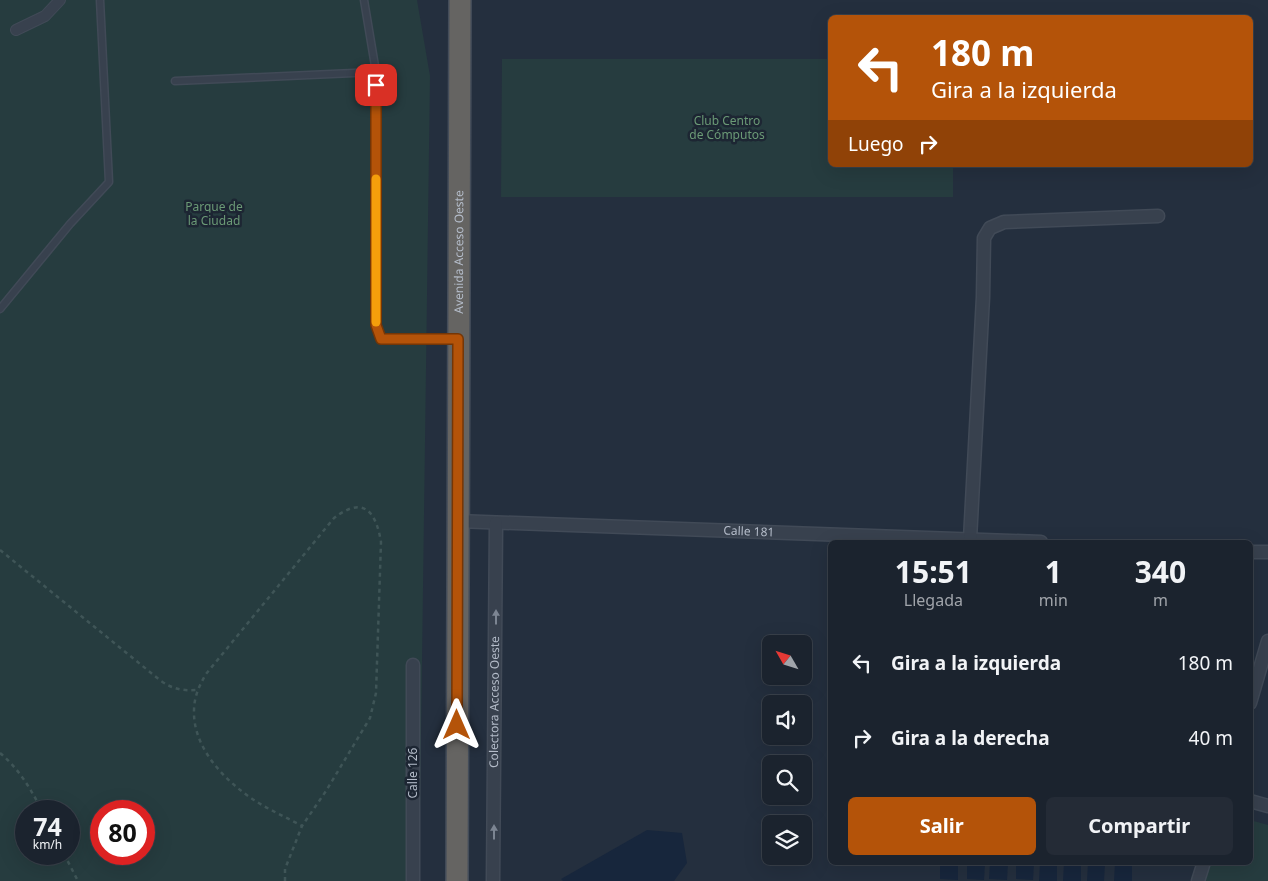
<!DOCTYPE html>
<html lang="es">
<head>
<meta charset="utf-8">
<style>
  body { margin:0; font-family:"Noto Sans",sans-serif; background:#242b36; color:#f1f3f6; height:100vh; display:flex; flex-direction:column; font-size:19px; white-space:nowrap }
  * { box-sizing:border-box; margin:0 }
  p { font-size:16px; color:#a0a4aa }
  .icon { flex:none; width:28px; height:28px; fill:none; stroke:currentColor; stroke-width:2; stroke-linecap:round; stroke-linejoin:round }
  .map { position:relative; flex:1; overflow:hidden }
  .drawer { position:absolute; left:828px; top:540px; width:425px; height:325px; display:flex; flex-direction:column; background:#1b232e; border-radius:8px; box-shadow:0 5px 20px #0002,0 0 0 1px #39404a }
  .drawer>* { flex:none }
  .banner { position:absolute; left:828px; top:15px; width:425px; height:152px; border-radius:8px; box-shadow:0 5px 20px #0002,0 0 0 1px #39404a; background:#b45309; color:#fff; overflow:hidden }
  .needle { width:32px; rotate:309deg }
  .controls { position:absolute; left:762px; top:635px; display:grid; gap:10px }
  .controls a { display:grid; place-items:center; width:50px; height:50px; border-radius:8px; background:#1b232e; box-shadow:0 5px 20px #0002,0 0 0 1px #39404a; font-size:25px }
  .speed { position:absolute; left:15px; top:800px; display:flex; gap:10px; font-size:25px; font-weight:700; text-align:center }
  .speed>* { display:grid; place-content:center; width:65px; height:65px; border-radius:50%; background:#1b232e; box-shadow:0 5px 20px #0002,0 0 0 1px #39404a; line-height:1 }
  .speed small { font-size:12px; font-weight:400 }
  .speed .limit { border:8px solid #d22; background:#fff; color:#111 }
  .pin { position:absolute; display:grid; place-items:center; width:42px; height:42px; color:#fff; margin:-21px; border-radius:10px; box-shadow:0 2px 8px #0006 }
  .me { position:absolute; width:55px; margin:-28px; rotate:0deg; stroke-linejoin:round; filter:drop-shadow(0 0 4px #0008) }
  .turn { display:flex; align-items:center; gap:18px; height:105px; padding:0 20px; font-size:22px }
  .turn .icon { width:65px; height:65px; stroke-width:2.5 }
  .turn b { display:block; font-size:35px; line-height:42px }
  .then { display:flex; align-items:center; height:48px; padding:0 20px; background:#0003; gap:10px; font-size:19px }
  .eta { display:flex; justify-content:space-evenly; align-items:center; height:85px; text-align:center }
  .eta b { font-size:30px; font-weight:700; line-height:35px }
  .cta { display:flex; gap:10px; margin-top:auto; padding:10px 20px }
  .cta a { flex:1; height:58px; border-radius:8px; background:#b45309; color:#fff; font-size:20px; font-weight:700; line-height:58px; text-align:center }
  .cta a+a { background:#242b36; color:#f1f3f6 }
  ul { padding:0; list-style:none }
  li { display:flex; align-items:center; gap:15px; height:75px; padding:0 20px }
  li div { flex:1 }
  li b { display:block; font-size:19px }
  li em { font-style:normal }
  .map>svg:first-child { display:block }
</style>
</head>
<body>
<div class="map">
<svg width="1268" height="881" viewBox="0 0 1268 881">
  <rect width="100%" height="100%" fill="#242f3e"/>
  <!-- green -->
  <g fill="#263c3f" fill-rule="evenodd">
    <path d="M 0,0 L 417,0 L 430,76 L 419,881 L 0,881 ZM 26,811 L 69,811 L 69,854 L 26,854 ZM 101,811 L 144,811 L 144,854 L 101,854 Z"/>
    <path d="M 502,59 L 830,59 L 830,165 L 953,165 L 953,197 L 501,197 Z"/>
    <path d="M 1250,820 L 1268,825 L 1268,881 L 1194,881 L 1200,863 L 1250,862 Z"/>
  </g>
  <!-- water -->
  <g fill="#17263c">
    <path d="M 647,830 L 682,833 L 687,863 L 674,881 L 563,881 L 561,879 Z"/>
    <path d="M 940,863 L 958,863 L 958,880 L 940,879 Z"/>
    <path d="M 967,863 L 985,863 L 984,880 L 967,879 Z"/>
    <path d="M 990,863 L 1008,863 L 1007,880 L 989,879 Z"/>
    <path d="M 1016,863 L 1034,863 L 1033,880 L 1016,879 Z"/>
    <path d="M 1040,863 L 1057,863 L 1057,881 L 1039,881 Z"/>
    <path d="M 1064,863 L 1081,863 L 1081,881 L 1063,881 Z"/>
    <path d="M 1088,863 L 1105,863 L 1104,881 L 1087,881 Z"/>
    <path d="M 1115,863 L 1132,863 L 1132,881 L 1114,881 Z"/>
  </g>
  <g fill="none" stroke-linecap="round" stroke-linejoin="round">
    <defs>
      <g id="service">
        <path d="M 364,0 L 376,72 L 376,325 L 381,339 L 457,339"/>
        <path d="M 175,81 L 376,72"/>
        <path d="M 0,309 L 70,224 L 109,182 L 100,0"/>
      </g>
      <path id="pedestrian" d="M 16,30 L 45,16 L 60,0"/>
      <g id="minor">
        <path id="s1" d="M 457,521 L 1041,542"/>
        <path d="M 970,539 L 983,297 L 984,238 L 990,228 L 1004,222 L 1158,216"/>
        <path d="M 1250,552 L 1268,552"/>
        <path d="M 1250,703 L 1268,641"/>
        <path d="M 1250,801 L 1268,806"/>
        <path d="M 413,881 L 413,665"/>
        <path id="s2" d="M 493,881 L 496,523"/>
        <path d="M 1198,881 L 1204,862"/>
      </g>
      <g id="trunk">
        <path id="s3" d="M 457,881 L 460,0"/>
      </g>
    </defs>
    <!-- service casing -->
    <use href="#service" stroke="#414a57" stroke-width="9"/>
    <!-- pedestrian casing -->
    <use href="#pedestrian" stroke="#414a57" stroke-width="12"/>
    <!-- minor casing -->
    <use href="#minor" stroke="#414a57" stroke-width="15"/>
    <!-- trunk casing -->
    <use href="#trunk" stroke="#434c59" stroke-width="24"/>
    <!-- path -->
    <g stroke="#3f5557" stroke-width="2.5" stroke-dasharray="4 4" stroke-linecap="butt">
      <path d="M 0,550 L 161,681 C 173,689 182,691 197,690"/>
      <path d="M 0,753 C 19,769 31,789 42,811"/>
      <path d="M 64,854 L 78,881"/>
      <path d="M 285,881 L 285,869 L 302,826 L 326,791 L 370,718 L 376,693 L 381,542 C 376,512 364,495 334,518 L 206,674 C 199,686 194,697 194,711 C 193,748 225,781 254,800 C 269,810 286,817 302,826"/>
    </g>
    <!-- service -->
    <use href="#service" stroke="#38414e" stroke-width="6"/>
    <!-- pedestrian -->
    <use href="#pedestrian" stroke="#38414e" stroke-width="10"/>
    <!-- minor -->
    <use href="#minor" stroke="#38414e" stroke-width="12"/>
    <!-- trunk -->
    <use href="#trunk" stroke="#656462" stroke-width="21"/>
  </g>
  <!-- one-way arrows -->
  <defs><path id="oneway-solid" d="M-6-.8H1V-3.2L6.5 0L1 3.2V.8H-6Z" transform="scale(1.25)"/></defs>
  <g fill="#7c8592">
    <use href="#oneway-solid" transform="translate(496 617) rotate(-90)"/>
    <use href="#oneway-solid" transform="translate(494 832) rotate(-90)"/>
  </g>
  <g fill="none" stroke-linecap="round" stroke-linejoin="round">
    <defs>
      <path id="route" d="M 376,85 L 376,325 L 381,339 L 458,339 L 457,725"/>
    </defs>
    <!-- route casing -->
    <use href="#route" stroke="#753606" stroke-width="12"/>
    <!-- route -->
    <use href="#route" stroke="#b45309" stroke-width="9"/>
    <!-- slow -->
    <path stroke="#f59e0b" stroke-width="9" d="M 376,179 L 376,322"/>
  </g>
  <g text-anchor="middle" stroke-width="5" stroke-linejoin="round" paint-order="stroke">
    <!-- park labels -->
    <g font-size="12" fill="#6b9a76" stroke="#1d2633">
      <text x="727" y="125">Club Centro<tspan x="727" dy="14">de Cómputos</tspan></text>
      <text x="214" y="211">Parque de<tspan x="214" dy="14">la Ciudad</tspan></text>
    </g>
    <!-- street labels -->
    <g font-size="12" fill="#b4bcc9" stroke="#1d2633">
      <text dy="4" stroke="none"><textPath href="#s3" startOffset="629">Avenida Acceso Oeste</textPath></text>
      <text dy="4" stroke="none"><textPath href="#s1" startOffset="292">Calle 181</textPath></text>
      <text dy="4" stroke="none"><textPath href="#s2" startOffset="179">Colectora Acceso Oeste</textPath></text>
      <text transform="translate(413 773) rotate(-90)" y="4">Calle 126</text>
    </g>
  </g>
</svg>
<div class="controls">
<a><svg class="needle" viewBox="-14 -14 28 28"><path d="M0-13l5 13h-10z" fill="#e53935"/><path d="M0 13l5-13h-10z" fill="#a0a4aa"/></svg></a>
<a><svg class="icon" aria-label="sound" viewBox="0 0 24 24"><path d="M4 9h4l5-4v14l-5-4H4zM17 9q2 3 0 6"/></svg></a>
<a><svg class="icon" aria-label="search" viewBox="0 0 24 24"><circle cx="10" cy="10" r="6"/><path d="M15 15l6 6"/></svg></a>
<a><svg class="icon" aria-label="layers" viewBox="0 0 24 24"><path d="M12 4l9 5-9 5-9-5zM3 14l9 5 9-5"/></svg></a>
</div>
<div class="speed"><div>74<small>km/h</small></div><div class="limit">80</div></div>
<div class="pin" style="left:376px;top:85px;background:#d93025"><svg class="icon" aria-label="arrive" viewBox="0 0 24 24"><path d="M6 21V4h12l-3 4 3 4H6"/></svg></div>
<svg class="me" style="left:457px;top:725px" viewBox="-20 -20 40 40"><path d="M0-17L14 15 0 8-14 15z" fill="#b45309" stroke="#fff" stroke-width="4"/></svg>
<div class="banner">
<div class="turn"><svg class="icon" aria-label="left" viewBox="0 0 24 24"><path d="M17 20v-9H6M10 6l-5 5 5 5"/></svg><div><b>180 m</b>Gira a la izquierda</div></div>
<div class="then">Luego<svg class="icon" aria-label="right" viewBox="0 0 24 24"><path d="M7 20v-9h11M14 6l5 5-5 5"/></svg></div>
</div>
<section class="drawer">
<div class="eta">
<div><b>15:51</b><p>Llegada</p></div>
<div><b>1</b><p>min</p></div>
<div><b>340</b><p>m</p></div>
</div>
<ul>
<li><svg class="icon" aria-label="left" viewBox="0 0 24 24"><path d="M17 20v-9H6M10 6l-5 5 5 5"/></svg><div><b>Gira a la izquierda</b></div><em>180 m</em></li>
<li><svg class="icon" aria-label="right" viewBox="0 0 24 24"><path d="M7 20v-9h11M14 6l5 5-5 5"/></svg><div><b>Gira a la derecha</b></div><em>40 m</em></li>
</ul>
<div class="cta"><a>Salir</a><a>Compartir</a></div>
</section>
</div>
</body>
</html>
